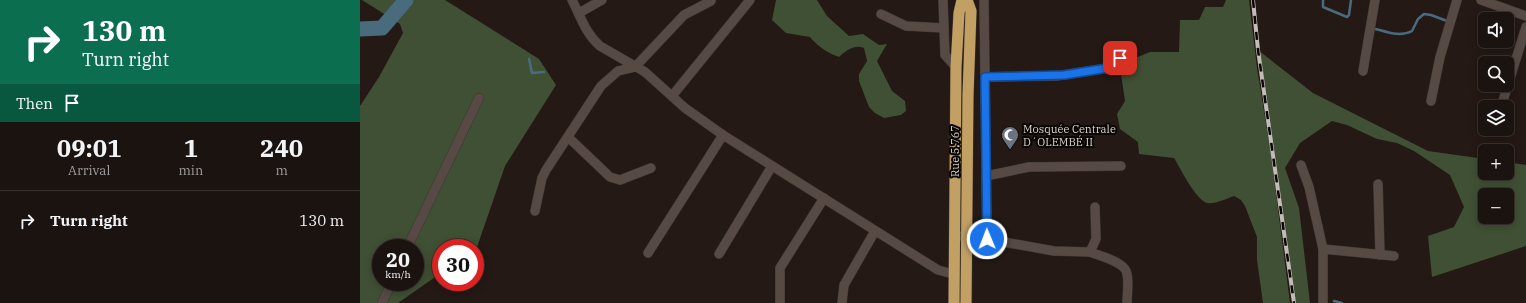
<!DOCTYPE html>
<html lang="en">
<head>
<meta charset="utf-8">
<style>
  body { margin:0; font-family:"IBM Plex Serif",serif; background:#241c18; color:#f1f3f6; height:100vh; display:flex; flex-direction:column; font-size:15px; white-space:nowrap }
  * { box-sizing:border-box; margin:0 }
  p { font-size:13px; color:#a09e9e }
  .icon { flex:none; width:22px; height:22px; fill:none; stroke:currentColor; stroke-width:2; stroke-linecap:round; stroke-linejoin:round }
  .map { position:relative; flex:1; overflow:hidden }
  .panel { display:flex; flex-direction:column; background:#1b130f; width:360px }
  .panel>* { flex:none }
  .hud { background:#0b6e4f; color:#fff; overflow:hidden }
  .tools { position:absolute; left:1118px; top:12px; display:grid; gap:8px }
  .tools a { display:grid; place-items:center; width:36px; height:36px; border-radius:6px; background:#1b130f; box-shadow:0 2px 10px #0003,0 0 0 1px #39322f; font-size:20px }
  .speed { position:absolute; left:12px; top:239px; display:flex; gap:8px; font-size:20px; font-weight:700; text-align:center }
  .speed>* { display:grid; place-content:center; width:52px; height:52px; border-radius:50%; background:#1b130f; box-shadow:0 2px 10px #0003,0 0 0 1px #39322f; line-height:1 }
  .speed small { font-size:10px; font-weight:400 }
  .speed .limit { border:6px solid #d22; background:#fff; color:#111 }
  .pin { position:absolute; display:grid; place-items:center; width:34px; height:34px; color:#fff; margin:-17px; border-radius:8px; box-shadow:0 2px 6px #0006 }
  .me { position:absolute; width:44px; margin:-22px; rotate:359deg; stroke-linejoin:round; filter:drop-shadow(0 0 3px #0008) }
  .turn { display:flex; align-items:center; gap:14px; height:84px; padding:0 16px; font-size:18px }
  .turn .icon { width:52px; height:52px; stroke-width:2.5 }
  .turn b { display:block; font-size:28px; line-height:34px }
  .then { display:flex; align-items:center; height:38px; padding:0 16px; background:#0003; gap:8px; font-size:15px }
  .eta { display:flex; justify-content:space-evenly; align-items:center; height:68px; text-align:center }
  .eta b { font-size:24px; font-weight:800; line-height:28px }
  ul { padding:0; list-style:none }
  li { display:flex; align-items:center; gap:12px; height:60px; padding:0 16px; border-top:1px solid #39322f }
  li div { flex:1 }
  li b { display:block; font-size:15px }
  li em { font-style:normal }
  main { display:flex; flex:1; min-height:0 }
  .map>svg:first-child { display:block }
</style>
</head>
<body>
<main>
<section class="panel">
<div class="hud">
<div class="turn"><svg class="icon" aria-label="right" viewBox="0 0 24 24"><path d="M7 20v-9h11M14 6l5 5-5 5"/></svg><div><b>130 m</b>Turn right</div></div>
<div class="then">Then<svg class="icon" aria-label="arrive" viewBox="0 0 24 24"><path d="M6 21V4h12l-3 4 3 4H6"/></svg></div>
</div>
<div class="eta">
<div><b>09:01</b><p>Arrival</p></div>
<div><b>1</b><p>min</p></div>
<div><b>240</b><p>m</p></div>
</div>
<ul>
<li><svg class="icon" aria-label="right" viewBox="0 0 24 24"><path d="M7 20v-9h11M14 6l5 5-5 5"/></svg><div><b>Turn right</b></div><em>130 m</em></li>
</ul>
</section>
<div class="map">
<svg width="1166" height="303" viewBox="0 0 1166 303">
  <rect width="100%" height="100%" fill="#241914"/>
  <!-- forest -->
  <g fill="#3f5034" fill-rule="evenodd">
    <path d="M 2,0 L 85,0 L 179,59 L 196,85 L 145,166 L 115,253 L 115,248 L 81,248 L 81,273 L 38,303 L 0,303 L 0,106 L 19,77 L 43,33 L 40,24 ZM 21,248 L 55,248 L 55,282 L 21,282 Z"/>
    <path d="M 416,0 L 457,0 L 467,16 L 489,36 L 503,34 L 519,45 L 527,44 L 517,61 L 532,91 L 545,101 L 546,111 L 541,115 L 524,118 L 515,113 L 509,107 L 499,81 L 499,74 L 507,61 L 504,48 C 494,44 486,51 479,57 C 469,54 456,45 450,37 L 426,33 L 412,20 Z"/>
    <path d="M 866,0 L 889,0 L 897,68 L 911,154 L 930,303 L 903,303 L 897,260 L 897,237 L 885,206 L 881,200 L 874,196 C 866,199 856,204 847,203 C 836,200 820,168 814,158 L 779,154 L 778,142 L 760,129 L 757,114 L 765,101 L 761,74 L 773,59 L 790,52 L 819,52 L 820,20 L 839,20 L 845,7 L 863,7 Z"/>
    <path d="M 898,50 L 953,93 L 1068,151 L 1125,159 L 1125,173 L 1147,173 L 1147,162 L 1166,165 L 1166,246 L 1072,277 L 1068,236 L 1094,227 L 1104,207 L 1090,175 L 1054,151 L 1037,143 L 1017,139 L 987,125 L 972,121 L 940,143 L 925,168 L 939,208 L 950,303 L 934,303 ZM 1125,195 L 1147,195 L 1147,217 L 1125,217 Z"/>
  </g>
  <g fill="none" stroke-linecap="round" stroke-linejoin="round">
    <!-- stream -->
    <g stroke="#486c7e" stroke-width="2.5">
      <path d="M 963,0 L 963,7 L 987,17 L 989,15 L 991,0"/>
      <path d="M 1012,28 C 1025,31 1039,38 1052,31 L 1058,19 L 1064,14 L 1071,15 L 1087,21"/>
      <path d="M 169,59 L 172,73 L 184,72"/>
      <path d="M 974,301 L 982,303"/>
    </g>
    <!-- river -->
    <path stroke="#486c7e" stroke-width="15" d="M 0,29 L 22,28 L 46,0"/>
    <defs>
      <g id="minor">
        <path d="M 212,0 C 221,17 225,33 240,46 L 285,72 L 325,108 L 363,135 L 578,270 L 593,274"/>
        <path d="M 583,0 L 585,55 L 596,67"/>
        <path d="M 624,0 L 627,239"/>
        <path d="M 1121,0 L 1166,16"/>
        <path d="M 219,13 L 242,0"/>
        <path d="M 521,14 L 546,26 L 584,28"/>
        <path d="M 1003,71 L 1015,0"/>
        <path d="M 625,77 L 696,76 L 748,68 L 767,51"/>
        <path d="M 312,96 L 390,0"/>
        <path d="M 1071,101 L 1080,57 L 1097,0"/>
        <path d="M 1141,107 L 1166,27"/>
        <path d="M 208,137 L 250,177 L 260,180 L 291,168"/>
        <path d="M 941,165 L 949,187 L 963,249"/>
        <path d="M 626,176 L 669,167 L 761,166"/>
        <path d="M 1018,184 L 1020,255"/>
        <path d="M 175,211 L 182,178 L 186,170 L 241,86 L 258,71 L 275,67 L 324,15 L 351,1"/>
        <path d="M 601,236 L 627,239 L 694,251 L 730,252 L 736,239 L 735,207"/>
        <path d="M 47,248 L 119,98"/>
        <path d="M 730,252 C 740,256 766,262 767,274 C 769,283 767,294 767,303"/>
        <path d="M 288,253 L 363,135"/>
        <path d="M 359,254 L 412,166"/>
        <path d="M 22,303 L 32,282"/>
        <path d="M 420,303 L 420,268 L 464,198"/>
        <path d="M 482,303 L 484,285 L 515,231"/>
        <path d="M 963,303 L 963,249 L 1034,256"/>
      </g>
      <g id="trunk">
        <path d="M 594,303 L 596,67 L 599,13 L 602,0"/>
        <path d="M 606,303 L 608,95 L 611,11 L 607,0"/>
      </g>
    </defs>
    <!-- minor casing -->
    <use href="#minor" stroke="#3e3633" stroke-width="10"/>
    <!-- trunk casing -->
    <use href="#trunk" stroke="#3e3633" stroke-width="12"/>
    <!-- minor -->
    <use href="#minor" stroke="#574a45" stroke-width="9"/>
    <!-- trunk -->
    <use href="#trunk" stroke="#c2a064" stroke-width="11"/>
    <defs>
      <path id="rail" d="M 893,0 L 898,50 L 934,303"/>
    </defs>
    <!-- rail casing -->
    <use href="#rail" stroke="#c3bbb7" stroke-width="4"/>
    <!-- rail -->
    <use href="#rail" stroke="#090604" stroke-width="2.5" stroke-dasharray="8" stroke-linecap="butt"/>
  </g>
  <g fill="none" stroke-linecap="round" stroke-linejoin="round">
    <defs>
      <path id="route" d="M 627,239 L 625,77 L 704,75 L 748,68 L 760,58"/>
    </defs>
    <!-- route casing -->
    <use href="#route" stroke="#114b97" stroke-width="10"/>
    <!-- route -->
    <use href="#route" stroke="#1a73e8" stroke-width="7"/>
  </g>
  <!-- icons -->
  <defs>
    <symbol id="mosque-pin" viewBox="-11 -11 22 30"><path d="M0 17L-7.5 6A9.5 9.5 0 1 1 7.5 6Z" fill="#6b7280" stroke="#090604"/><path d="M3.5-4.9A6 6 0 1 0 3.5 4.9A5 5 0 1 1 3.5-4.9Z" fill="#fff"/></symbol>
  </defs>
  <g fill-rule="evenodd">
    <use href="#mosque-pin" x="640" y="125" width="20" height="27"/>
  </g>
  <g text-anchor="middle" stroke-width="4" stroke-linejoin="round" paint-order="stroke">
    <!-- poi labels -->
    <g font-size="11" fill="#dbd3d0" stroke="#090604" text-anchor="start">
      <text x="663" y="133">Mosquée Centrale<tspan x="663" dy="13">D´OLEMBÉ II</tspan></text>
    </g>
    <!-- street labels -->
    <g font-size="11" fill="#dbd3d0" stroke="#090604">
      <text transform="translate(595 151) rotate(-90)" y="4">Rue 5.767</text>
    </g>
  </g>
</svg>
<div class="tools">
<a><svg class="icon" aria-label="sound" viewBox="0 0 24 24"><path d="M4 9h4l5-4v14l-5-4H4zM17 9q2 3 0 6"/></svg></a>
<a><svg class="icon" aria-label="search" viewBox="0 0 24 24"><circle cx="10" cy="10" r="6"/><path d="M15 15l6 6"/></svg></a>
<a><svg class="icon" aria-label="layers" viewBox="0 0 24 24"><path d="M12 4l9 5-9 5-9-5zM3 14l9 5 9-5"/></svg></a>
<a>+</a>
<a>−</a>
</div>
<div class="speed"><div>20<small>km/h</small></div><div class="limit">30</div></div>
<div class="pin" style="left:760px;top:58px;background:#d93025"><svg class="icon" aria-label="arrive" viewBox="0 0 24 24"><path d="M6 21V4h12l-3 4 3 4H6"/></svg></div>
<svg class="me" style="left:627px;top:239px" viewBox="-20 -20 40 40"><circle r="17" fill="#1a73e8" stroke="#fff" stroke-width="3"/><path d="M0-11L8 9 0 5-8 9z" fill="#fff"/></svg>
</div>
</main>
</body>
</html>
